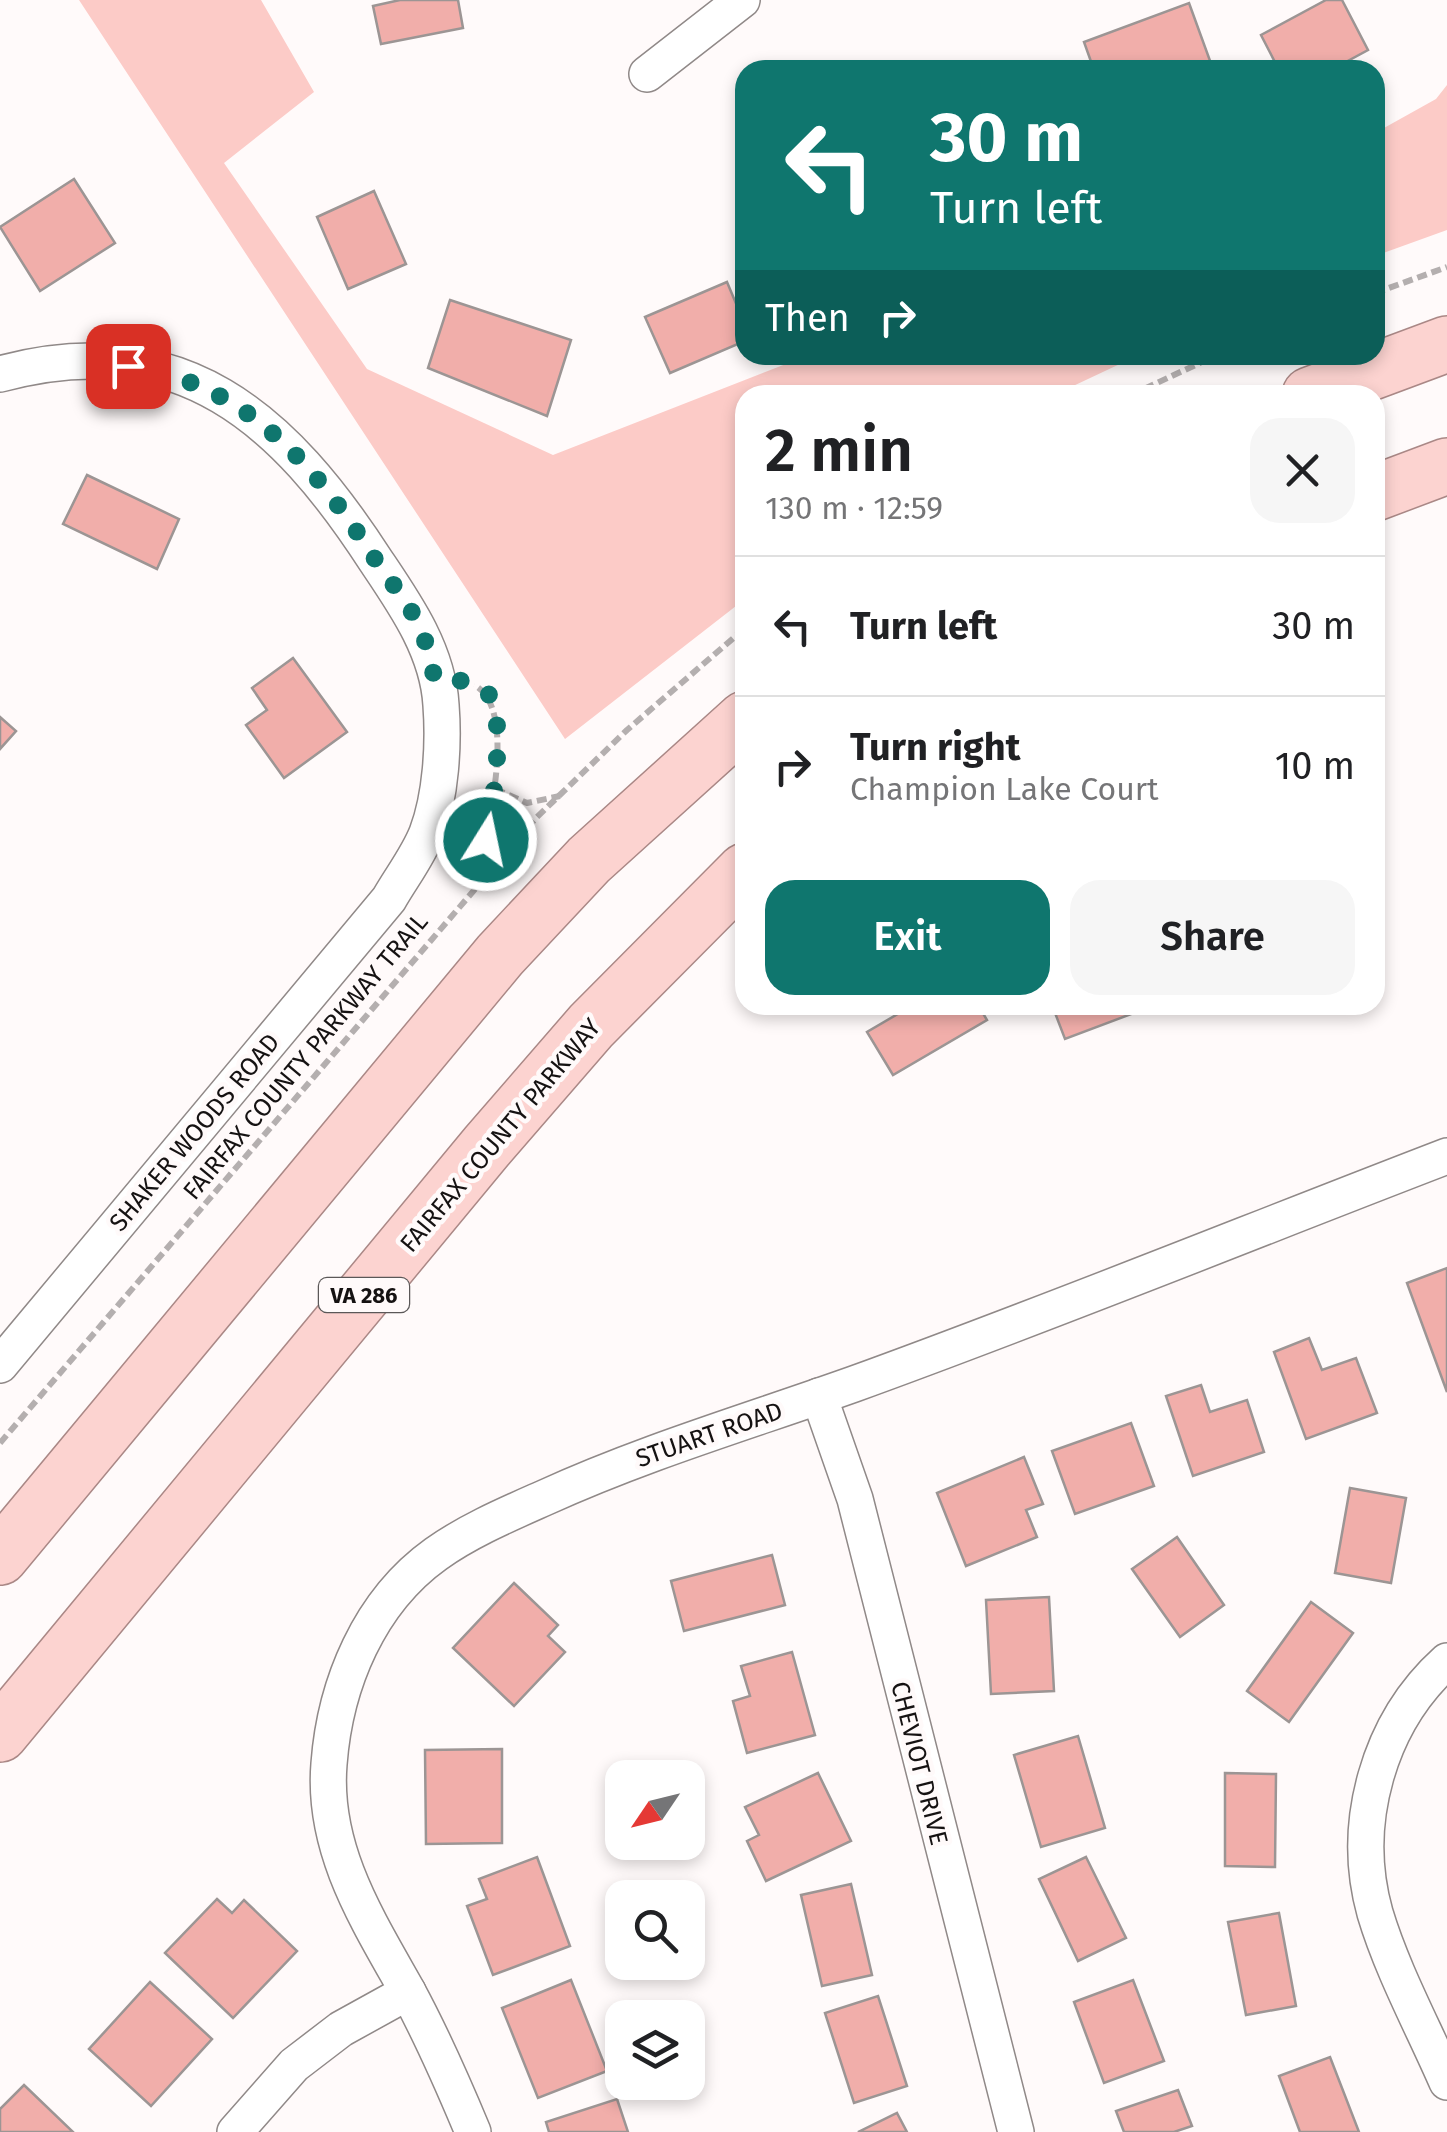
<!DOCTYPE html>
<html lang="en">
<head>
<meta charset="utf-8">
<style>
  body { margin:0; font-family:"Fira Sans",sans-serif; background:#f6f6f6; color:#202124; height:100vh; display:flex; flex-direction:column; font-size:38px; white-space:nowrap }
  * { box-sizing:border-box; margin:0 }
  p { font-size:32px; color:#757577 }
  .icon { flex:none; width:55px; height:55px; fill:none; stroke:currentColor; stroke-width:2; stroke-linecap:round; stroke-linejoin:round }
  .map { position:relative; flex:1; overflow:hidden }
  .sheet { position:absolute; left:735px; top:385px; width:650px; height:630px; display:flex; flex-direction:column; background:#fff; border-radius:30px; box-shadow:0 5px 15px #0003 }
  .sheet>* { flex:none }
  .hud { position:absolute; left:735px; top:60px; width:650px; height:305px; border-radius:30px; box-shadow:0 5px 15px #0003; background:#0f766e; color:#fff; overflow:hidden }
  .needle { width:65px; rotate:235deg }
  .fabs { position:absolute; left:605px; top:1760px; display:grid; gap:20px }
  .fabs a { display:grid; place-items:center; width:100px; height:100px; border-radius:20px; background:#fff; box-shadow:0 5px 15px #0003; font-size:50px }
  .pin { position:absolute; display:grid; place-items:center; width:85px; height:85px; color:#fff; margin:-42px; border-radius:20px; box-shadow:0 5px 15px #0006 }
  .me { position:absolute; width:110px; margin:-55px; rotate:10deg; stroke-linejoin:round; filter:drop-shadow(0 0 8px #0008) }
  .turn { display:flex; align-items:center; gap:35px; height:210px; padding:0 30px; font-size:45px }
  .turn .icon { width:130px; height:130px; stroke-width:2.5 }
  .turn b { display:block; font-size:70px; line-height:85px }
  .then { display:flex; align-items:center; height:95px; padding:0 30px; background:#0003; gap:20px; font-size:38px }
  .round { display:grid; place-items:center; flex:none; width:105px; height:105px; border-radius:30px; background:#f6f6f6 }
  .head { display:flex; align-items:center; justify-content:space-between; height:170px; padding:0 30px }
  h1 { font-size:60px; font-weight:600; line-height:75px }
  .button { display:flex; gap:20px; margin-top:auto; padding:20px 30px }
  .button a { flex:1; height:115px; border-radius:30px; background:#0f766e; color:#fff; font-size:40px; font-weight:600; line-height:115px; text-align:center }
  .button a+a { background:#f6f6f6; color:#202124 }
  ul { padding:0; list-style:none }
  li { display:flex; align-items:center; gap:30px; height:140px; padding:0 30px; border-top:2px solid #e0e0e0 }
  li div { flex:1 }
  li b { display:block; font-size:38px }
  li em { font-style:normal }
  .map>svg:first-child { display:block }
</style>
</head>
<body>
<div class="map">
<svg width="1447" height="2132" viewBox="0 0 1447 2132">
  <rect width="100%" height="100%" fill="#fffafa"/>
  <!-- green -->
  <g fill="#fccbc7">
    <path d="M 79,0 L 261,0 L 314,92 L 224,163 L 367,369 L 553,455 L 809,355 L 1139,355 L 1054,395 L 745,395 L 745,599 L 565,739 Z"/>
    <path d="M 1447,85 L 1447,230 L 1375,256 L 1375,133 L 1436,99 Z"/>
  </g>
  <!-- building -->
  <g fill="#f1aeaa" stroke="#9c9594" stroke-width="2.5">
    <path d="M 400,0 L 458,0 L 463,28 L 381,44 L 373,6 Z"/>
    <path d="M 1326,0 L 1342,0 L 1368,50 L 1331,70 L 1279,70 L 1261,35 Z"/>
    <path d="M 1189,3 L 1213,69 L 1094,70 L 1084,42 Z"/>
    <path d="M 74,179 L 115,243 L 40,291 L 0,227 Z"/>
    <path d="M 374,191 L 406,264 L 348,289 L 317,217 Z"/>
    <path d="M 727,282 L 745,325 L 745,341 L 670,373 L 645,317 Z"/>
    <path d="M 450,300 L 571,340 L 547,416 L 428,368 Z"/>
    <path d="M 87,475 L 179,519 L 157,569 L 63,524 Z"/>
    <path d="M 293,658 L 347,732 L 284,778 L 246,725 L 267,710 L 252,688 Z"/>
    <path d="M 0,717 L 16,731 L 0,749 Z"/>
    <path d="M 913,1005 L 978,1005 L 987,1020 L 893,1075 L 867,1032 Z"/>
    <path d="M 1052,1005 L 1155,1005 L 1065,1039 Z"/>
    <path d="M 1447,1268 L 1447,1392 L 1407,1283 Z"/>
    <path d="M 1309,1338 L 1322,1370 L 1356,1358 L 1377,1413 L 1306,1439 L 1274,1352 Z"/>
    <path d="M 1201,1385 L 1210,1412 L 1247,1400 L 1264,1452 L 1193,1476 L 1166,1396 Z"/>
    <path d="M 1131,1423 L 1154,1486 L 1075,1514 L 1052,1451 Z"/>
    <path d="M 1024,1457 L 1043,1504 L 1026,1510 L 1037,1537 L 966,1566 L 937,1493 Z"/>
    <path d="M 1350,1488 L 1406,1498 L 1391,1583 L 1335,1573 Z"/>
    <path d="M 1177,1537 L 1224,1605 L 1180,1637 L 1132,1569 Z"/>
    <path d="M 772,1555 L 785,1605 L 684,1631 L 671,1581 Z"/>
    <path d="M 514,1583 L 558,1625 L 548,1636 L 565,1652 L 514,1706 L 453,1648 Z"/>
    <path d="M 1049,1597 L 1054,1691 L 991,1694 L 986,1600 Z"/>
    <path d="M 1311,1602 L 1353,1633 L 1289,1722 L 1247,1691 Z"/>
    <path d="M 792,1652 L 815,1735 L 747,1753 L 733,1701 L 750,1696 L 741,1666 Z"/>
    <path d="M 1078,1736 L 1105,1828 L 1041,1847 L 1014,1755 Z"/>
    <path d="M 502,1749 L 502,1843 L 426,1844 L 425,1750 Z"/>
    <path d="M 818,1773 L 851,1841 L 766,1881 L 747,1841 L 759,1835 L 745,1807 Z"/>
    <path d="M 1225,1773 L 1276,1774 L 1275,1867 L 1225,1866 Z"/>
    <path d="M 537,1857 L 570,1946 L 493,1975 L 467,1906 L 487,1899 L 479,1879 Z"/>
    <path d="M 1086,1857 L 1126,1938 L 1078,1961 L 1039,1879 Z"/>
    <path d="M 851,1884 L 872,1975 L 822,1986 L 801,1895 Z"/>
    <path d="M 217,1899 L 232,1913 L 244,1900 L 297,1951 L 233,2018 L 165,1953 Z"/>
    <path d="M 1279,1913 L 1296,2006 L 1246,2015 L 1228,1922 Z"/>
    <path d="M 571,1980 L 607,2071 L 538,2098 L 502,2008 Z"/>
    <path d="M 1133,1980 L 1164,2061 L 1104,2083 L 1074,2002 Z"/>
    <path d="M 150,1982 L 212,2039 L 151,2106 L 89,2049 Z"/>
    <path d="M 878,1996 L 907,2086 L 854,2103 L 825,2013 Z"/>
    <path d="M 1330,2057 L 1359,2132 L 1300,2132 L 1279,2076 Z"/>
    <path d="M 24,2085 L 73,2132 L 0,2132 L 0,2109 Z"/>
    <path d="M 1178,2090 L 1192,2126 L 1174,2132 L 1124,2132 L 1116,2111 Z"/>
    <path d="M 617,2099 L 628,2132 L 549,2132 L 546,2122 Z"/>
    <path d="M 897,2113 L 907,2132 L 858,2132 Z"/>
  </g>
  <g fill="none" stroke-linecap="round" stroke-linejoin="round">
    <defs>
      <g id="minor">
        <path d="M 647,74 L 742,0"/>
        <path d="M 0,374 C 181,325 284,419 376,561 C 405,604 438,651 441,705 C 444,744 441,796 427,833 C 418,856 401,878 389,899 L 0,1365"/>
        <path d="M 819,1396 L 855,1499 L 1016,2132"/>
        <path d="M 1447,1661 C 1378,1723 1350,1824 1375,1913 C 1392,1970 1423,2027 1447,2082"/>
        <path d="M 235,2132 L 294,2065 L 341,2029 L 408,1992"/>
        <path d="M 473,2132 C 453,2084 432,2036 407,1990 C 367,1919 322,1849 329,1764 C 335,1684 369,1602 436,1554 C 468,1531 508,1514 544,1498 C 645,1452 750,1421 854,1384 C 1053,1312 1249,1232 1447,1156"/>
      </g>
      <g id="trunk">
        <path d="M 1310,395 L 1447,344"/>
        <path d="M 1375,493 L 1447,466"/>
        <path d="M 0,1557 L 500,955 L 589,860 L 745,719"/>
        <path d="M 0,1734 L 487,1146 L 591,1026 L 745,871"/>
      </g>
    </defs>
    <!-- minor casing -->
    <use href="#minor" stroke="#908988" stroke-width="38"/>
    <!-- trunk casing -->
    <use href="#trunk" stroke="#aa8886" stroke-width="58"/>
    <!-- path -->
    <g stroke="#b4afaf" stroke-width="6" stroke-dasharray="10 5" stroke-linecap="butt">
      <path d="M 1375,293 L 1447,267"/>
      <path d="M 1131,395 L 1217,355"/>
      <path d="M 495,789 L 527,803 L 560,796"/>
      <path d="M 473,885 C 485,843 521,709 474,685"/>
      <path d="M 0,1443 L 536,818 L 627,730 L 745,628"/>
    </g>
    <!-- minor -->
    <use href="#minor" stroke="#fff" stroke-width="35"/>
    <!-- trunk -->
    <use href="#trunk" stroke="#fcd3d0" stroke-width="55"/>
  </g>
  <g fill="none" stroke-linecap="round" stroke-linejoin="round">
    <!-- route -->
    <path stroke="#0f766e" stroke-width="18" stroke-dasharray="0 32.4" d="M 128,366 C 241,382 310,459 369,550 C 385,575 407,600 420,627 C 427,643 430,662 435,679 C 452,680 474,679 487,692 C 508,716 492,810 486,840"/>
  </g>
  <g text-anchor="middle" stroke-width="9" stroke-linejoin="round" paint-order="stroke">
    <!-- shield labels -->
    <rect fill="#fffafa" stroke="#5b5858" stroke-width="2.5" x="319" y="1278" width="90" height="34" rx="8"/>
    <g font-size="22" font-weight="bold" fill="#151212">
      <text x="364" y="1303">VA 286</text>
    </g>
    <!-- street labels -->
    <g font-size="25" fill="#151212" stroke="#fffafa">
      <text transform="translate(305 1056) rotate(-50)" y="9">FAIRFAX COUNTY PARKWAY TRAIL</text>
      <text transform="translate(194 1132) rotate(-50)" y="9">SHAKER WOODS ROAD</text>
      <text transform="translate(500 1135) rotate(-50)" y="9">FAIRFAX COUNTY PARKWAY</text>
      <text transform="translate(709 1434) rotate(-19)" y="9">STUART ROAD</text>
      <text transform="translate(920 1763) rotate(76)" y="9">CHEVIOT DRIVE</text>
    </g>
  </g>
</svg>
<div class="fabs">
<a><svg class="needle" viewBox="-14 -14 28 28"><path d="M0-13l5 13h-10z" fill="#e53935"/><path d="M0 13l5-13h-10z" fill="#757577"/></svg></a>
<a><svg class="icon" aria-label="search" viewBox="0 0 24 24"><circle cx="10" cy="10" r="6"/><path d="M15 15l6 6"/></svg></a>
<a><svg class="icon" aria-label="layers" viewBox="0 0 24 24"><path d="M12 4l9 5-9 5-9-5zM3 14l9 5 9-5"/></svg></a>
</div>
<div class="pin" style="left:128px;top:366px;background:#d93025"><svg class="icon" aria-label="arrive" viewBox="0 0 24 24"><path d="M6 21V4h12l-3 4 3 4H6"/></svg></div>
<svg class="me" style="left:486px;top:840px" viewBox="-20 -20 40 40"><circle r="17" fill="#0f766e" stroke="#fff" stroke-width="3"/><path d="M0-11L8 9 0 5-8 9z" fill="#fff"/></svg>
<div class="hud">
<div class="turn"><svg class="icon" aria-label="left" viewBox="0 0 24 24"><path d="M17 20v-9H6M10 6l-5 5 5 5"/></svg><div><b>30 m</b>Turn left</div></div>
<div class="then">Then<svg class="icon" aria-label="right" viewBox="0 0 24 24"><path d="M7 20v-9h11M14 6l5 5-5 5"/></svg></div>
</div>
<section class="sheet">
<div class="head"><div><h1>2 min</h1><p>130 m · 12:59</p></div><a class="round"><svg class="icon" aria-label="close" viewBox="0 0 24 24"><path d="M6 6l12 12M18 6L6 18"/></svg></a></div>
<ul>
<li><svg class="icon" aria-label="left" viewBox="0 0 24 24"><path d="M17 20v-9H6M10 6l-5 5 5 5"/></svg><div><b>Turn left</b></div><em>30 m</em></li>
<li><svg class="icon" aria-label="right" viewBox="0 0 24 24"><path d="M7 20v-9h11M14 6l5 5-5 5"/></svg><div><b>Turn right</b><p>Champion Lake Court</p></div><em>10 m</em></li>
</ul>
<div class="button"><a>Exit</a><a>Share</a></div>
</section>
</div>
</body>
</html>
